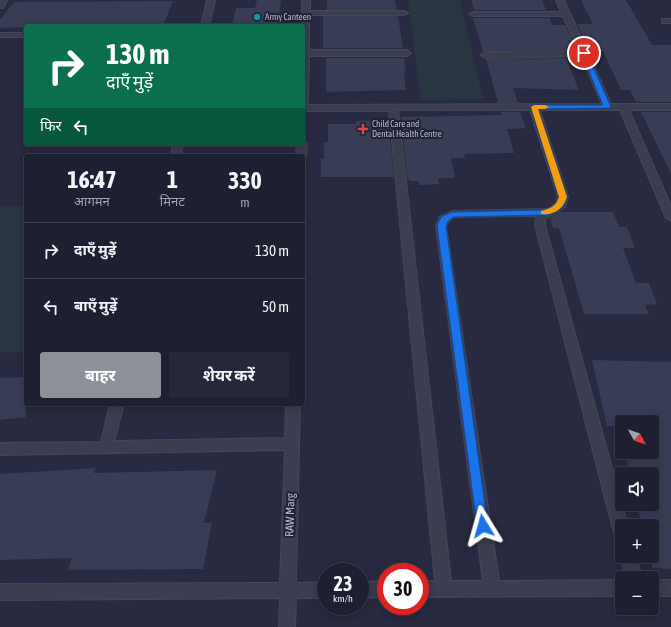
<!DOCTYPE html>
<html lang="hi">
<head>
<meta charset="utf-8">
<style>
  body { margin:0; font-family:"Asap Condensed","Noto Sans Devanagari",sans-serif; background:#252838; color:#f1f3f6; height:100vh; display:flex; flex-direction:column; font-size:15px; white-space:nowrap }
  * { box-sizing:border-box; margin:0 }
  p { font-size:13px; color:#a0a3ab }
  .icon { flex:none; width:22px; height:22px; fill:none; stroke:currentColor; stroke-width:2; stroke-linecap:round; stroke-linejoin:round }
  .map { position:relative; flex:1; overflow:hidden }
  .side { position:absolute; left:24px; top:154px; width:281px; height:252px; display:flex; flex-direction:column; background:#1d2030; border-radius:4px; box-shadow:0 2px 10px #0003,0 0 0 1px #3b3e4c }
  .side>* { flex:none }
  .banner { position:absolute; left:24px; top:24px; width:281px; height:122px; border-radius:4px; box-shadow:0 2px 10px #0003,0 0 0 1px #3b3e4c; background:#0b6e4f; color:#fff; overflow:hidden }
  .needle { width:26px; rotate:130deg }
  .buttons { position:absolute; left:615px; top:415px; display:grid; gap:8px }
  .buttons a { display:grid; place-items:center; width:44px; height:44px; border-radius:4px; background:#1d2030; box-shadow:0 2px 10px #0003,0 0 0 1px #3b3e4c; font-size:20px }
  .speed { position:absolute; left:317px; top:563px; display:flex; gap:8px; font-size:20px; font-weight:700; text-align:center }
  .speed>* { display:grid; place-content:center; width:52px; height:52px; border-radius:50%; background:#1d2030; box-shadow:0 2px 10px #0003,0 0 0 1px #3b3e4c; line-height:1 }
  .speed small { font-size:10px; font-weight:400 }
  .speed .limit { border:6px solid #d22; background:#fff; color:#111 }
  .pin { position:absolute; display:grid; place-items:center; width:34px; height:34px; color:#fff; margin:-17px; border:2px solid #fff; border-radius:50%; box-shadow:0 1px 4px #0007 }
  .me { position:absolute; width:44px; margin:-22px; rotate:352deg; stroke-linejoin:round; filter:drop-shadow(0 0 3px #0008) }
  .turn { display:flex; align-items:center; gap:14px; height:84px; padding:0 16px; font-size:18px }
  .turn .icon { width:52px; height:52px; stroke-width:2.5 }
  .turn b { display:block; font-size:28px; line-height:34px }
  .then { display:flex; align-items:center; height:38px; padding:0 16px; background:#0003; gap:8px; font-size:15px }
  .eta { display:flex; justify-content:space-evenly; align-items:center; height:68px; text-align:center }
  .eta b { font-size:24px; font-weight:700; line-height:28px }
  .action { display:flex; gap:8px; margin-top:auto; padding:8px 16px }
  .action a { flex:1; height:46px; border-radius:4px; background:#8c9099; color:#fff; font-size:16px; font-weight:700; line-height:46px; text-align:center }
  .action a+a { background:#252838; color:#f1f3f6 }
  ul { padding:0; list-style:none }
  li { display:flex; align-items:center; gap:12px; height:56px; padding:0 16px; border-top:1px solid #3b3e4c }
  li div { flex:1 }
  li b { display:block; font-size:15px }
  li em { font-style:normal }
  .map>svg:first-child { display:block }
</style>
</head>
<body>
<div class="map">
<svg width="671" height="627" viewBox="0 0 671 627">
  <rect width="100%" height="100%" fill="#272a40"/>
  <!-- green -->
  <g fill="#293641">
    <path d="M 408,0 L 460,0 L 483,99 L 421,100 Z"/>
    <path d="M 0,206 L 26,207 L 26,347 L 24,352 L 0,353 Z"/>
  </g>
  <!-- building -->
  <g fill="#393c55">
    <path d="M 257,0 L 281,0 L 278,26 L 232,26 L 236,8 L 255,8 Z"/>
    <path d="M 327,0 L 395,0 L 397,10 L 327,10 Z"/>
    <path d="M 471,0 L 542,0 L 546,10 L 474,10 Z"/>
    <path d="M 581,0 L 626,0 L 652,45 L 671,45 L 671,102 L 636,102 L 630,90 L 621,90 L 603,51 L 589,51 L 577,24 L 593,24 Z"/>
    <path d="M 173,1 L 163,26 L 26,26 L 26,27 L 0,28 L 0,20 L 14,2 Z"/>
    <path d="M 323,16 L 398,16 L 403,48 L 323,48 Z"/>
    <path d="M 473,18 L 549,18 L 552,25 L 565,25 L 577,50 L 483,51 Z"/>
    <path d="M 326,58 L 404,58 L 406,71 L 404,71 L 406,90 L 326,92 Z"/>
    <path d="M 566,58 L 579,90 L 513,88 L 518,103 L 498,103 L 486,59 Z"/>
    <path d="M 501,112 L 520,112 L 526,128 L 507,129 L 514,153 L 464,154 L 465,158 L 451,158 L 455,178 L 438,178 L 439,184 L 419,185 L 418,181 L 409,181 L 408,177 L 407,177 L 401,117 L 502,115 Z"/>
    <path d="M 641,112 L 671,112 L 671,174 Z"/>
    <path d="M 388,120 L 394,177 L 321,177 L 321,159 L 324,159 L 324,142 L 328,142 L 328,124 L 356,124 L 356,121 Z"/>
    <path d="M 559,212 L 613,212 L 619,227 L 627,227 L 635,248 L 623,248 L 636,283 L 649,283 L 657,304 L 645,305 L 649,314 L 584,314 L 559,228 L 553,228 L 550,218 Z"/>
    <path d="M 592,360 L 671,362 L 671,569 L 652,568 L 652,526 L 642,526 L 637,504 L 652,504 L 652,474 L 630,474 L 625,452 L 652,452 L 652,422 L 622,422 L 622,427 L 607,426 Z"/>
    <path d="M 26,377 L 26,417 L 0,420 L 0,378 Z"/>
    <path d="M 96,468 L 94,473 L 217,470 L 204,523 L 212,523 L 203,569 L 68,570 L 72,558 L 0,560 L 0,474 Z"/>
  </g>
  <g fill="none" stroke-linecap="round" stroke-linejoin="round">
    <defs>
      <g id="street">
        <path d="M 0,0 L 7,0 L 3,8 L 0,8 Z"/>
        <path d="M 207,0 L 215,0 L 209,26 L 201,26 Z"/>
        <path d="M 302,0 L 310,0 L 310,11 L 404,11 L 408,13 L 404,15 L 309,15 L 309,50 L 407,50 L 411,53 L 407,56 L 309,56 L 308,102 L 303,105 Z"/>
        <path d="M 556,0 L 564,0 L 611,104 L 671,104 L 671,110 L 629,110 L 671,206 L 671,221 L 666,218 L 620,110 L 540,110 L 568,197 L 565,207 L 545,219 L 545,225 L 628,526 L 622,526 L 622,540 L 617,538 L 614,533 L 535,225 L 536,216 L 454,217 L 449,221 L 446,226 L 499,581 L 622,580 L 622,596 L 420,597 L 420,581 L 435,581 L 389,111 L 303,111 L 303,105 L 602,104 L 581,56 L 485,58 L 481,55 L 485,52 L 579,51 L 563,16 L 473,16 L 469,14 L 473,12 L 561,12 ZM 398,110 L 530,110 L 558,197 L 556,203 L 548,209 L 452,211 L 440,217 L 436,226 L 483,581 L 451,581 Z"/>
        <rect x="662" y="19" width="9" height="4"/>
        <rect x="0" y="33" width="26" height="4"/>
        <path d="M 303,141 L 307,144 L 306,156 L 303,158 L 303,156 L 296,156 L 297,144 L 303,144 Z"/>
        <path d="M 173,144 L 183,144 L 181,156 L 171,156 Z"/>
        <path d="M 110,404 L 124,404 L 114,441 L 285,438 L 286,404 L 300,404 L 296,583 L 326,582 L 326,598 L 296,598 L 295,627 L 279,627 L 280,598 L 0,600 L 0,584 L 280,583 L 285,450 L 0,455 L 0,443 L 101,442 Z"/>
        <path d="M 622,552 L 622,556 L 636,556 L 642,578 L 626,578 L 620,556 Z"/>
        <rect x="652" y="580" width="19" height="16"/>
        <path d="M 386,581 L 386,597 L 360,598 L 360,582 Z"/>
      </g>
    </defs>
    <!-- street casing -->
    <use href="#street" stroke="#454659" stroke-width="2"/>
    <!-- street -->
    <use href="#street" fill="#3b3d50" fill-rule="evenodd"/>
  </g>
  <!-- route -->
  <path fill="#1a73e8" stroke="#114b97" d="M 584,51 L 587,53 L 611,107 L 610,108 L 538,109 L 567,197 L 563,207 L 548,215 L 453,217 L 448,221 L 446,226 L 488,526 L 487,529 L 483,531 L 479,529 L 477,526 L 437,226 L 441,217 L 452,212 L 546,210 L 557,204 L 559,197 L 531,107 L 534,105 L 603,105 L 581,53 Z"/>
  <!-- slow -->
  <path fill="#f59e0b" d="M 534,105 L 545,105 L 549,107 L 545,109 L 538,109 L 567,197 C 563,209 553,216 541,214 L 541,211 C 550,208 556,207 559,197 L 531,107 Z"/>
  <!-- markers -->
  <circle fill="#0f9aa8" stroke="#202235" stroke-width="1.5" cx="257" cy="17" r="4"/>
  <path fill="#e0444e" stroke="#202235" stroke-width="1.5" d="M361 123h4v4h4v4h-4v4h-4v-4h-4v-4h4z"/>
  <g text-anchor="middle" stroke-width="4" stroke-linejoin="round" paint-order="stroke">
    <!-- far-poi labels -->
    <g font-size="9" fill="#b8b9ca" stroke="#202235" text-anchor="start">
      <text x="265" y="20">Army Canteen</text>
      <text x="372" y="127">Child Care and<tspan x="372" dy="10">Dental Health Centre</tspan></text>
    </g>
    <!-- near-street labels -->
    <g font-size="12" fill="#b8b9ca" stroke="#202235">
      <text transform="translate(290 515) rotate(-88)" y="4">RAW Marg</text>
    </g>
  </g>
</svg>
<div class="buttons">
<a><svg class="needle" viewBox="-14 -14 28 28"><path d="M0-13l5 13h-10z" fill="#e53935"/><path d="M0 13l5-13h-10z" fill="#a0a3ab"/></svg></a>
<a><svg class="icon" aria-label="sound" viewBox="0 0 24 24"><path d="M4 9h4l5-4v14l-5-4H4zM17 9q2 3 0 6"/></svg></a>
<a>+</a>
<a>−</a>
</div>
<div class="speed"><div>23<small>km/h</small></div><div class="limit">30</div></div>
<div class="pin" style="left:584px;top:53px;background:#d93025"><svg class="icon" aria-label="arrive" viewBox="0 0 24 24"><path d="M6 21V4h12l-3 4 3 4H6"/></svg></div>
<svg class="me" style="left:483px;top:526px" viewBox="-20 -20 40 40"><path d="M0-17L14 15 0 8-14 15z" fill="#1a73e8" stroke="#fff" stroke-width="4"/></svg>
<div class="banner">
<div class="turn"><svg class="icon" aria-label="right" viewBox="0 0 24 24"><path d="M7 20v-9h11M14 6l5 5-5 5"/></svg><div><b>130 m</b>दाएँ मुड़ें</div></div>
<div class="then">फिर<svg class="icon" aria-label="left" viewBox="0 0 24 24"><path d="M17 20v-9H6M10 6l-5 5 5 5"/></svg></div>
</div>
<section class="side">
<div class="eta">
<div><b>16:47</b><p>आगमन</p></div>
<div><b>1</b><p>मिनट</p></div>
<div><b>330</b><p>m</p></div>
</div>
<ul>
<li><svg class="icon" aria-label="right" viewBox="0 0 24 24"><path d="M7 20v-9h11M14 6l5 5-5 5"/></svg><div><b>दाएँ मुड़ें</b></div><em>130 m</em></li>
<li><svg class="icon" aria-label="left" viewBox="0 0 24 24"><path d="M17 20v-9H6M10 6l-5 5 5 5"/></svg><div><b>बाएँ मुड़ें</b></div><em>50 m</em></li>
</ul>
<div class="action"><a>बाहर</a><a>शेयर करें</a></div>
</section>
</div>
</body>
</html>
